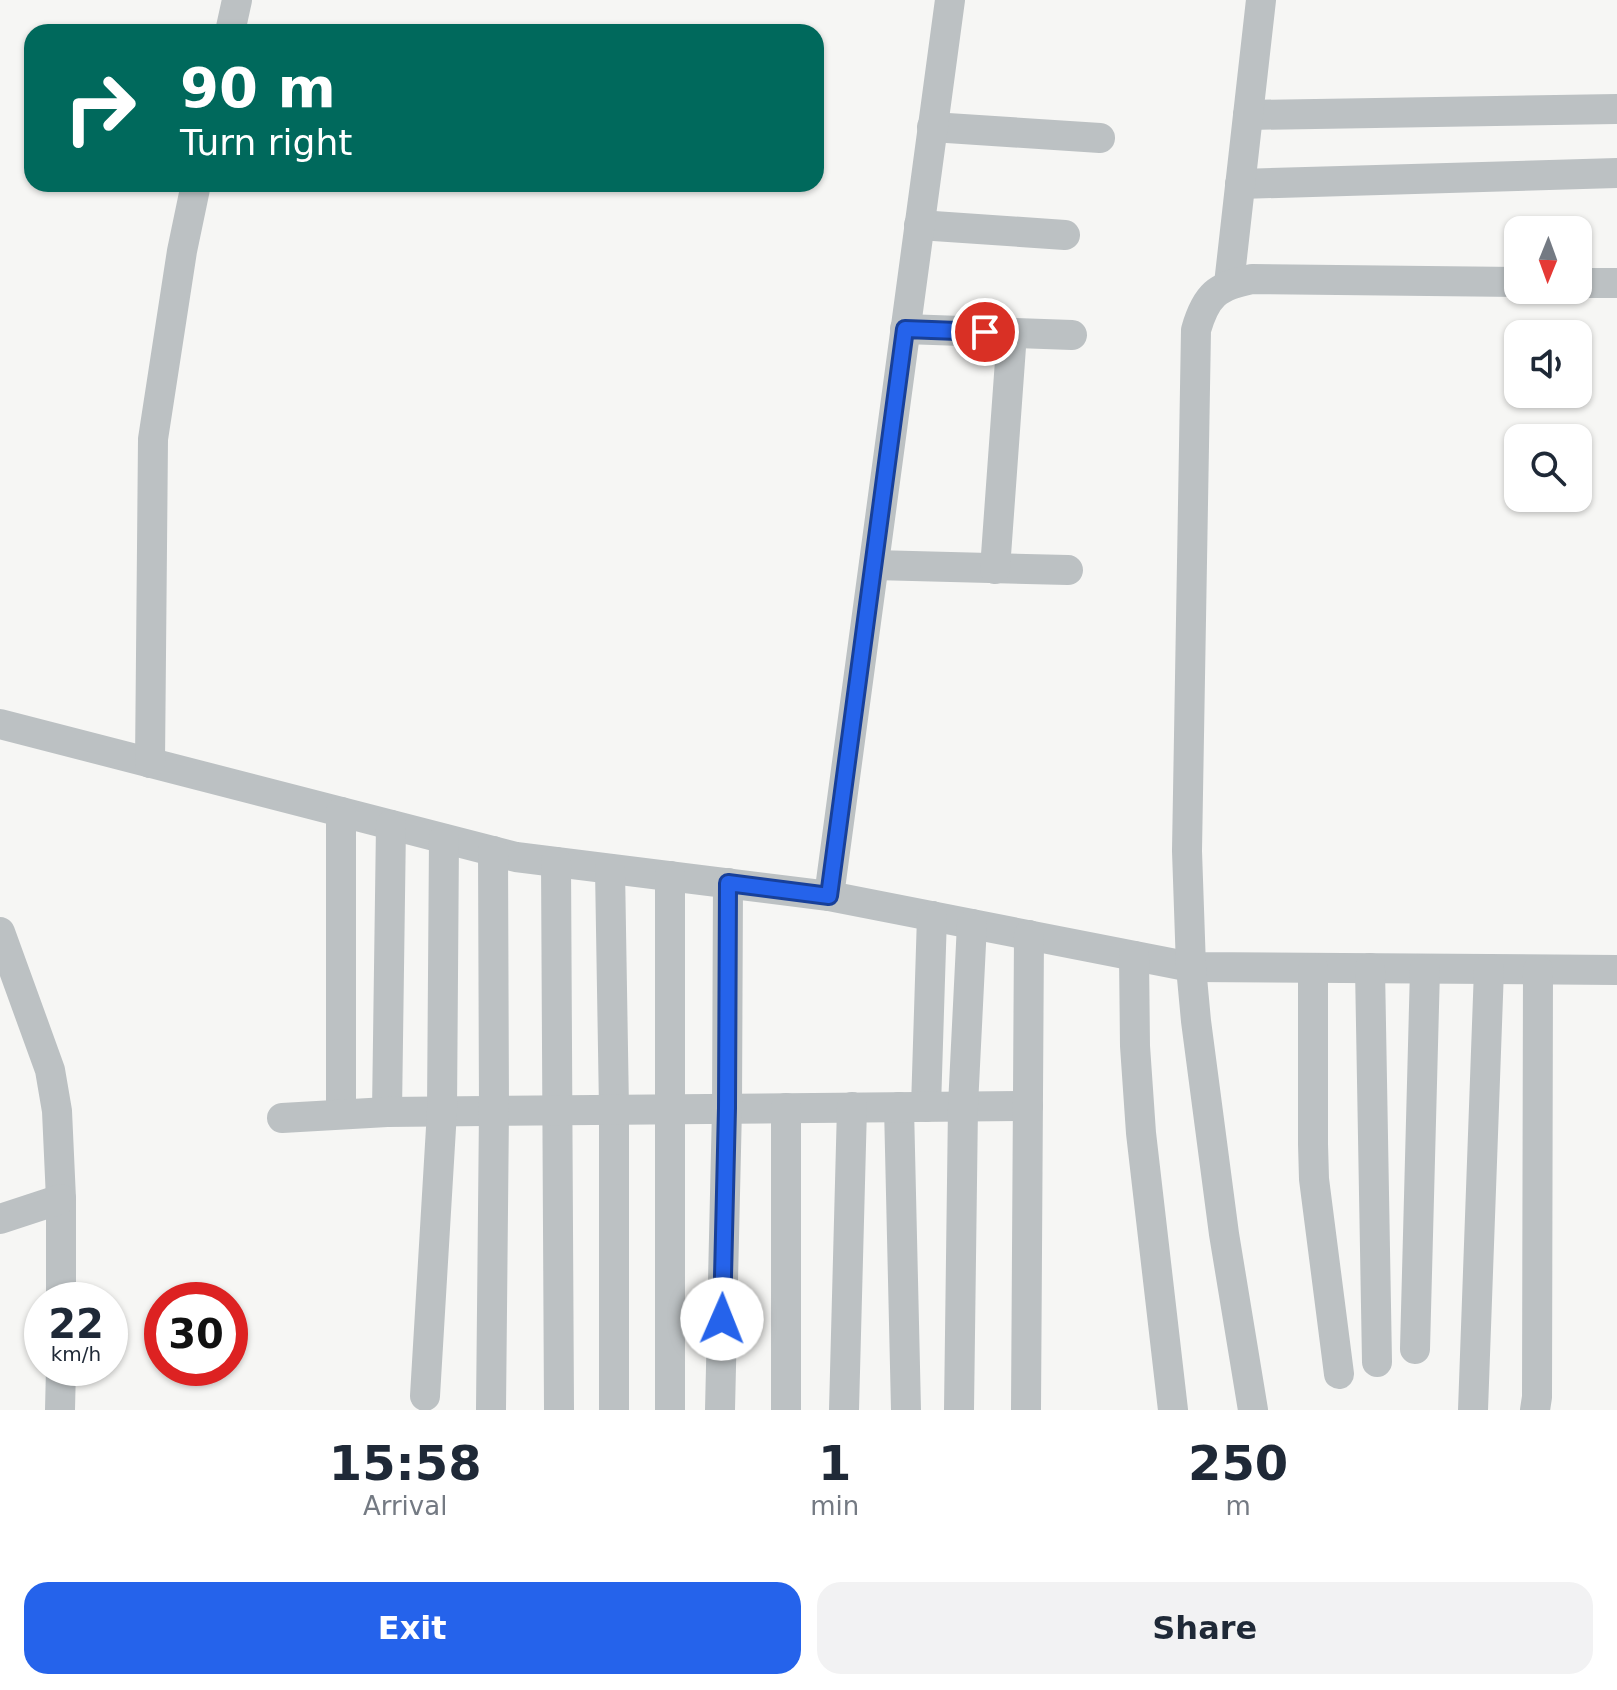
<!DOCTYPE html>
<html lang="en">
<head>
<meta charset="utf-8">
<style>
  body { margin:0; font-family:"DejaVu Sans",sans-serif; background:#f2f2f3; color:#1f2937; height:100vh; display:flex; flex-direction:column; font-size:30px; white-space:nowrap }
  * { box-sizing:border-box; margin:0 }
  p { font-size:26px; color:#747a83 }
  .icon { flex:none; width:44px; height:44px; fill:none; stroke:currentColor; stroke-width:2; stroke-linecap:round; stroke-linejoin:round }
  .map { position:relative; height:1410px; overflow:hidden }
  .panel { display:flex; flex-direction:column; background:#fff; flex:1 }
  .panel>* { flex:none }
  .banner { position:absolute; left:24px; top:24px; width:800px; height:168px; border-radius:24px; box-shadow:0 2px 6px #0004; background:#00695c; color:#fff; overflow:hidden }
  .needle { width:52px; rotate:181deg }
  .buttons { position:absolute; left:1504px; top:216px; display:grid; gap:16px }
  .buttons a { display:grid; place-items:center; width:88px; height:88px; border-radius:16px; background:#fff; box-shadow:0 2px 6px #0004; font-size:40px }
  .speed { position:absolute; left:24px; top:1282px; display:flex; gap:16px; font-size:40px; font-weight:700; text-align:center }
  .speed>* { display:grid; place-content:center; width:104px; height:104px; border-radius:50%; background:#fff; box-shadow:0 2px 6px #0004; line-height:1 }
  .speed small { font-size:20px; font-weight:400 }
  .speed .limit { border:12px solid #d22; background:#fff; color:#111 }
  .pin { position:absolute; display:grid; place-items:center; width:68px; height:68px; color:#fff; margin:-34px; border:4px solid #fff; border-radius:50%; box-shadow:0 2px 8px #0007 }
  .me { position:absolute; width:88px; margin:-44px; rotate:1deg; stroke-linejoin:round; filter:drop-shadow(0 0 6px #0008) }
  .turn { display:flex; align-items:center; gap:28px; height:168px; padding:0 24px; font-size:36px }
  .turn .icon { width:104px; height:104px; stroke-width:2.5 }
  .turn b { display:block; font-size:56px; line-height:68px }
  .eta { display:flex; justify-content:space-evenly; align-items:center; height:136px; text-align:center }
  .eta b { font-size:48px; font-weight:600; line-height:56px }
  .primary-button { display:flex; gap:16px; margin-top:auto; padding:16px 24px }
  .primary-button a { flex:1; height:92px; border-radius:24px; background:#2563eb; color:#fff; font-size:32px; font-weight:600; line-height:92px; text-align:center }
  .primary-button a+a { background:#f2f2f3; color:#1f2937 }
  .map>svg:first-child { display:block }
</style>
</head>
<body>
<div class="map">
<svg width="1617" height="1410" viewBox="0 0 1617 1410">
  <rect width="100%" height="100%" fill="#f6f6f4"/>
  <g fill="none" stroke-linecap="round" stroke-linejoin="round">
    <!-- street -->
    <g stroke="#bcc1c3" stroke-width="30">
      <path d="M 230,32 L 237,0"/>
      <path d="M 1248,115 L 1617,109"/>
      <path d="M 932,127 L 1100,138"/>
      <path d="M 1240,184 L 1617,173"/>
      <path d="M 919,225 L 1065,235"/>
      <path d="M 1578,283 L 1617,283"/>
      <path d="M 1229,284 L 1261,0"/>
      <path d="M 905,329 L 1072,335"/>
      <path d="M 874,565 L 1068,570"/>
      <path d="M 995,569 L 1012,333"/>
      <path d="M 0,724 L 516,857 L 829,896 L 950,0"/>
      <path d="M 150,763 L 153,439 L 182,251 L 196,184"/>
      <path d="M 556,862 L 559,1410"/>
      <path d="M 610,869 L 614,1109 L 614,1410"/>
      <path d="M 829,896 L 1191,967 L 1617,970"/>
      <path d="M 0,932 L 50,1070 L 57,1111 L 61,1199 L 61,1300"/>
      <path d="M 1134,956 L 1135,1046 L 1141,1133 L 1173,1410"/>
      <path d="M 1313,968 L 1313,1144 L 1314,1179 L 1339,1374"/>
      <path d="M 1370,968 L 1377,1362"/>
      <path d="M 899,1107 L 906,1410"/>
      <path d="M 926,1107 L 932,916"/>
      <path d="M 387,1112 L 391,825"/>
      <path d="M 341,1114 L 341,812"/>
      <path d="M 282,1118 L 387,1112 L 1028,1106"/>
      <path d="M 0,1219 L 61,1199"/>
      <path d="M 1415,1349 L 1425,969"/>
      <path d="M 425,1396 L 442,1111 L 444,839"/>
      <path d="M 60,1410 L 61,1368"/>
      <path d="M 491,1410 L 494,1110 L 493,851"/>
      <path d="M 670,1410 L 670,876"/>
      <path d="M 720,1410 L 727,1108 L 728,883"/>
      <path d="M 786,1410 L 786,1108"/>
      <path d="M 844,1410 L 852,1107"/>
      <path d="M 959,1410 L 963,1106 L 972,924"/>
      <path d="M 1026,1410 L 1029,935"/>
      <path d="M 1253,1410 L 1224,1234 L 1196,1021 L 1191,967 L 1187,851 L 1196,330 C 1206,295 1217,286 1252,279 L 1518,282"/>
      <path d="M 1473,1410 L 1489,969"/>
      <path d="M 1535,1410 L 1537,1397 L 1538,970"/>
    </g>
  </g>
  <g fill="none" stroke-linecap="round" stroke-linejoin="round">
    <defs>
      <path id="route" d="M 722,1319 L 727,1108 L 728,883 L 829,896 L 905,329 L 985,332"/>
    </defs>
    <!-- route casing -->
    <use href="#route" stroke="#184099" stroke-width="20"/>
    <!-- route -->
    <use href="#route" stroke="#2563eb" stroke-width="14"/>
  </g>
</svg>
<div class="buttons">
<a><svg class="needle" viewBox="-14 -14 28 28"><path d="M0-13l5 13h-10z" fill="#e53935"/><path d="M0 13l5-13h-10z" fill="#747a83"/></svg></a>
<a><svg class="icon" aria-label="sound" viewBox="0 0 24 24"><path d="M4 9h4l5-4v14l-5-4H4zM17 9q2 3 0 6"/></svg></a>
<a><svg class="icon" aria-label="search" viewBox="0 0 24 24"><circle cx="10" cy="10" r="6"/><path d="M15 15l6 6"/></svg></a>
</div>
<div class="speed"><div>22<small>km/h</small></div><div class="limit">30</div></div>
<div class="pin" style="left:985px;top:332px;background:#d93025"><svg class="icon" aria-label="arrive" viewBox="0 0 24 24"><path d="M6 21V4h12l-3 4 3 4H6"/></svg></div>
<svg class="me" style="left:722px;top:1319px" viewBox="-20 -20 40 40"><circle r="19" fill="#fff"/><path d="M0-13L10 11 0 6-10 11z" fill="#2563eb"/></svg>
<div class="banner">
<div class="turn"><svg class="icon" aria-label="right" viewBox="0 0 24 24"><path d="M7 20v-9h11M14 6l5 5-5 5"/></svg><div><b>90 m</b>Turn right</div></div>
</div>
</div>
<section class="panel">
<div class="eta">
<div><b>15:58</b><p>Arrival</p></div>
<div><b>1</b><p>min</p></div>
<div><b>250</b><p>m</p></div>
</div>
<div class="primary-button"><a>Exit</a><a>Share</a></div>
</section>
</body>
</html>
